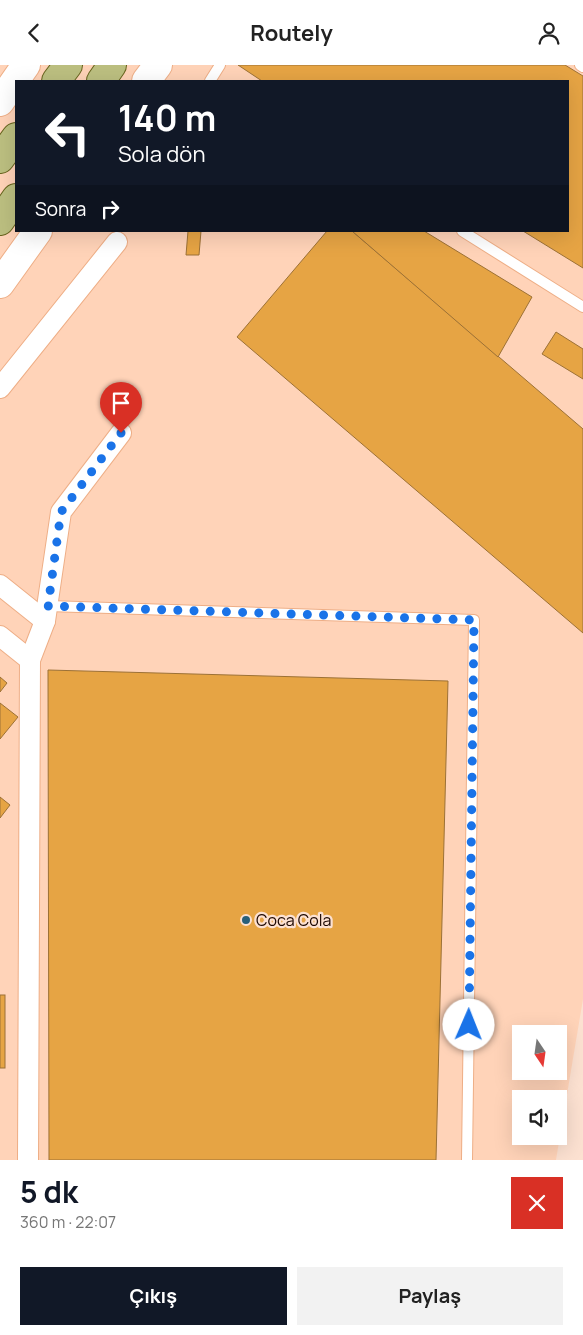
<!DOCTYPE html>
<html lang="tr">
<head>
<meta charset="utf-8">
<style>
  body { margin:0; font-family:Manrope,sans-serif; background:#f2f2f2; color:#222; height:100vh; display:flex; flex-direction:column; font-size:19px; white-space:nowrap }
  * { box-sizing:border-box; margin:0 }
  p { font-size:16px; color:#767676 }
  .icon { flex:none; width:28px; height:28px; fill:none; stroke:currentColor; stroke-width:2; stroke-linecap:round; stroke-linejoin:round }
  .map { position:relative; height:1095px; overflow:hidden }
  .drawer { display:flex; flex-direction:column; background:#fff; flex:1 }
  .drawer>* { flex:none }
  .top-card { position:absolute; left:15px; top:15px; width:554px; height:152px; border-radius:0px; box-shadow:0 5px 20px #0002; background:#111827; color:#fff; overflow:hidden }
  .needle { width:32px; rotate:167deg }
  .fabs { position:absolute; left:512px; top:960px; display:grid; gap:10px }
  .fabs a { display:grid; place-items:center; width:55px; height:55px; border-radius:0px; background:#fff; box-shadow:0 5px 20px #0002; font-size:25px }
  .pin { position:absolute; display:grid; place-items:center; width:42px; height:42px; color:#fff; margin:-51px -21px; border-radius:50% 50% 50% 0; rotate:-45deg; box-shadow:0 0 5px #0007 }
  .pin .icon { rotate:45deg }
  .me { position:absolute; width:55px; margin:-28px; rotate:1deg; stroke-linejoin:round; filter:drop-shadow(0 0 4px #0008) }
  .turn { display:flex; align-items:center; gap:18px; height:105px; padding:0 20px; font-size:22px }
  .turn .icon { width:65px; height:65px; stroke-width:2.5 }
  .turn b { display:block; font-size:35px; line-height:42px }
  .then { display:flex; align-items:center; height:48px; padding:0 20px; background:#0003; gap:10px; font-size:19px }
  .round { display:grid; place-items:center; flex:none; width:52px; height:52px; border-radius:0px; background:#f2f2f2 }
  .head { display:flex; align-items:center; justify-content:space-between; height:85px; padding:0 20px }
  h1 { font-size:30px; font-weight:700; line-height:38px; color:#111827 }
  .action { display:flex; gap:10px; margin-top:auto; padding:10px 20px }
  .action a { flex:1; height:58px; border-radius:0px; background:#111827; color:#fff; font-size:20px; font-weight:700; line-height:58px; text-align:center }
  .action a+a { background:#f2f2f2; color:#222 }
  header { display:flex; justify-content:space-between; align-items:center; height:65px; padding:0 20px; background:#fff; font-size:22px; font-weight:700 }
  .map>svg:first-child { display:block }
</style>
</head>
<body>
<header><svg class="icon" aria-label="back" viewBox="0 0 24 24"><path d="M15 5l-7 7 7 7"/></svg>Routely<svg class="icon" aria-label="person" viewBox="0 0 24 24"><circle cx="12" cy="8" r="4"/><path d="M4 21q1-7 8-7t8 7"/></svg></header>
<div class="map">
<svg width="583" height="1095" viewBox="0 0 583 1095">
  <rect width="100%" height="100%" fill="#fce1d1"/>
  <!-- built -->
  <path fill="#ffd3b8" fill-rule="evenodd" d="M 0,0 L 583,0 L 583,934 L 556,1095 L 0,1095 ZM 16,16 L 568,16 L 568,166 L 16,166 ZM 521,969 L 559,969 L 559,1006 L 521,1006 ZM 521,1034 L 559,1034 L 559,1071 L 521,1071 Z"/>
  <!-- building -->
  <g fill="#e6a444" stroke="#9c7136">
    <path d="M 238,0 L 565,0 L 583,11 L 583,203 L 523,166 L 568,166 L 568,16 L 262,16 Z"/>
    <path d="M 188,166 L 201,166 L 199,190 L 186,190 Z"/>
    <path d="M 327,166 L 352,166 L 583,364 L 583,568 L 237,272 Z"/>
    <path d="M 352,166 L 424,166 L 532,232 L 498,292 Z"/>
    <path d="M 556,267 L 583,284 L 583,314 L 542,289 Z"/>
    <path d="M 48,605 L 448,616 L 436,1095 L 49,1095 Z"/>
    <path d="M 0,612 L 7,618 L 0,627 Z"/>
    <path d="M 0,638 L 18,652 L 0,674 Z"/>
    <path d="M 0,732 L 10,740 L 0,753 Z"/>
    <rect x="0" y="930" width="5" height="73"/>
  </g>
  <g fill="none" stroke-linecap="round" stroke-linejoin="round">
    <defs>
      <g id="lane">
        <path d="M 580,0 L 583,2"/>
        <path d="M 210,16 L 220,0"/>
        <path d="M 462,166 L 583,242"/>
        <path d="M 48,541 L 474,555 L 467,1095"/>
      </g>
      <g id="street">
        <path d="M 0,323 L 117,177"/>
        <path d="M 0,520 L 45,556"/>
        <path d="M 0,571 L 30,595"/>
        <path d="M 28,1095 L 30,595 L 45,556 L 61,447 L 121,368"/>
      </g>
      <g id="secondary">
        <path d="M 146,16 L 158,0"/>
        <path d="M 0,37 L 26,0"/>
        <path d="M 0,219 L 38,166"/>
      </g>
      <g id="primary">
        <path d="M 56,16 L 68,0"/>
        <path d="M 101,16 L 112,0"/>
        <path d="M 0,94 L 16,72"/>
        <path d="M 0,156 L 16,133"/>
      </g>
    </defs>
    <!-- lane casing -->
    <use href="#lane" stroke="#eeae86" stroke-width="12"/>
    <!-- street casing -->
    <use href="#street" stroke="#eeae86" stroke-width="22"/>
    <!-- secondary casing -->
    <use href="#secondary" stroke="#eeae86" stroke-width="30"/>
    <!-- primary casing -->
    <use href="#primary" stroke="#67631c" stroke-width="30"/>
    <!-- lane -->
    <use href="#lane" stroke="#fff" stroke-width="10"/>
    <!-- street -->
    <use href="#street" stroke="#fff" stroke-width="20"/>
    <!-- secondary -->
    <use href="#secondary" stroke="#fff" stroke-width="28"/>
    <!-- primary -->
    <use href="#primary" stroke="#bcbf80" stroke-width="28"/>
  </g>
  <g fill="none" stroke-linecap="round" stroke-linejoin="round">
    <!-- route -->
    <path stroke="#1a73e8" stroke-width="9" stroke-dasharray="0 16.2" d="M 121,368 L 61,447 L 48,541 L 474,555 L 469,960"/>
  </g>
  <!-- markers -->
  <circle fill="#285f7a" stroke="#fce1d1" stroke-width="2" cx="246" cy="855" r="5"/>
  <g text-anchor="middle" stroke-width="4.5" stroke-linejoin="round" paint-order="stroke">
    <!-- poi labels -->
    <g font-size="16" fill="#1c0700" stroke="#fce1d1" text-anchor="start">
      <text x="256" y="861">Coca Cola</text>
    </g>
  </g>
</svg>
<div class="fabs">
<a><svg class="needle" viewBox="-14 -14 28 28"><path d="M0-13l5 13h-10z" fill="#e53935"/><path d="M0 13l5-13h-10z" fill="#767676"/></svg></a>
<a><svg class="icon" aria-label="sound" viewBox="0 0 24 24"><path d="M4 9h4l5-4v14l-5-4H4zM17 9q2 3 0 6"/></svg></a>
</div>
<div class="pin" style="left:121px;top:368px;background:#d93025"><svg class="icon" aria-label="arrive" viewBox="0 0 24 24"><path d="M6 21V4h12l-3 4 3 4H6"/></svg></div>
<svg class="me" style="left:469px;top:960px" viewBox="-20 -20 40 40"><circle r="19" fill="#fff"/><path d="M0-13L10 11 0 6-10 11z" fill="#1a73e8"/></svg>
<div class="top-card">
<div class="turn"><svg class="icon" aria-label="left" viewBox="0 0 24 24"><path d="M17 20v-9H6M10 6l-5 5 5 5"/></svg><div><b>140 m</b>Sola dön</div></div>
<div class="then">Sonra<svg class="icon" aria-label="right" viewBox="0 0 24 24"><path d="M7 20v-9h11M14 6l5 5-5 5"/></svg></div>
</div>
</div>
<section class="drawer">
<div class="head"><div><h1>5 dk</h1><p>360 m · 22:07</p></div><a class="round" style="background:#d93025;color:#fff"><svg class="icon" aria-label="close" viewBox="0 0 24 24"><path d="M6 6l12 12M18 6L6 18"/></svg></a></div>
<div class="action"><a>Çıkış</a><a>Paylaş</a></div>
</section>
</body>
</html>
